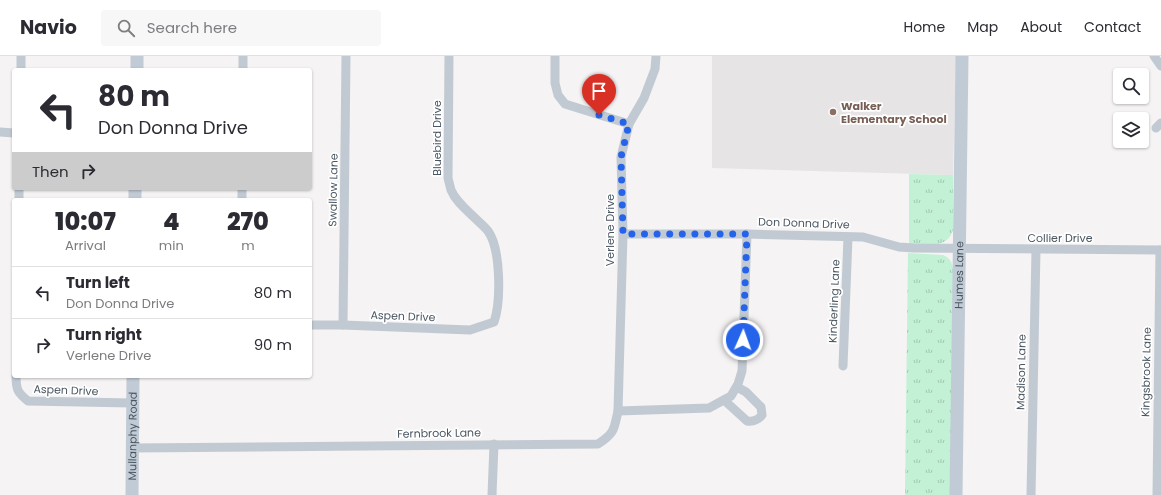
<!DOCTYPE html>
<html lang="en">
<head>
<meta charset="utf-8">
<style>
  body { margin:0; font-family:Poppins,sans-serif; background:#f7f7f7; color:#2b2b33; height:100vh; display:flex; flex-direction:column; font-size:15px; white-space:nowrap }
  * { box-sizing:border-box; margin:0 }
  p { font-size:13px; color:#7c7c81 }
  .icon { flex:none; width:22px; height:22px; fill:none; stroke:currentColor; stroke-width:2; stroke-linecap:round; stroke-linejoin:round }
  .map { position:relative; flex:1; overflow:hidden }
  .sheet { position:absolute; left:12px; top:142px; width:300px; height:180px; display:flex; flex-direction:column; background:#fff; border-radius:4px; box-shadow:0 1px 3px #0004 }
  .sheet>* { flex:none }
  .hud { position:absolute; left:12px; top:12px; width:300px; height:122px; border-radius:4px; box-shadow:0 1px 3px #0004; background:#fff; color:#2b2b33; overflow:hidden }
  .buttons { position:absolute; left:1113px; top:12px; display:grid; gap:8px }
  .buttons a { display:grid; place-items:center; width:36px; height:36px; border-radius:4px; background:#fff; box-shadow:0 1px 3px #0004; font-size:20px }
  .pin { position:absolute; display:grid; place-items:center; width:34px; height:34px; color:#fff; margin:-41px -17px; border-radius:50% 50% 50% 0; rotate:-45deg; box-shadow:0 0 4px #0007 }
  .pin .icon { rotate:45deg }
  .me { position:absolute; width:44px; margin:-22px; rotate:2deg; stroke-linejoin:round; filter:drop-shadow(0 0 3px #0008) }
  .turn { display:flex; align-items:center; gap:14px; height:84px; padding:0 20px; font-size:18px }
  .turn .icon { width:52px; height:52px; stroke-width:2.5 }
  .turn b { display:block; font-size:28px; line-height:34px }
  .then { display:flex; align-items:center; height:38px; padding:0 20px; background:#0003; gap:8px; font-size:15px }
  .eta { display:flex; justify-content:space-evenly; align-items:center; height:68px; text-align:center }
  .eta b { font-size:24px; font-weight:800; line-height:28px }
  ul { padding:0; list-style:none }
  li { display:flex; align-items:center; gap:12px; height:52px; padding:0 20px; border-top:1px solid #e1e1e2 }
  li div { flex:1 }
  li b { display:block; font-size:15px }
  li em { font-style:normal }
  header { display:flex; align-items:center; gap:24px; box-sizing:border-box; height:56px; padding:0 20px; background:#fff; border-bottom:1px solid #e1e1e2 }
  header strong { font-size:19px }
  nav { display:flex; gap:22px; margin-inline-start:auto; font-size:14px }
  .search { width:280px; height:36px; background:#f7f7f7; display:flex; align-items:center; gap:10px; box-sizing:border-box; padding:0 14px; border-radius:4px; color:#7c7c81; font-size:15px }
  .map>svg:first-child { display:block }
</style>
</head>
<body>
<header>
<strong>Navio</strong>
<div class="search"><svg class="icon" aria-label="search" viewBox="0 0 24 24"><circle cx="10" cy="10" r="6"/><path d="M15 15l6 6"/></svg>Search here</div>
<nav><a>Home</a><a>Map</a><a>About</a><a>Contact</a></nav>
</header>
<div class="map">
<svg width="1161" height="439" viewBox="0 0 1161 439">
  <defs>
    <pattern id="grass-tufts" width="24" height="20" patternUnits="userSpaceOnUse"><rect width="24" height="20" fill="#c3f1d5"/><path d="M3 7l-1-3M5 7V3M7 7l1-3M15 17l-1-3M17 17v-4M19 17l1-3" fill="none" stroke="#a0c6b0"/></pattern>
  </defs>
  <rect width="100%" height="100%" fill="#f5f3f3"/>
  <!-- education -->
  <path fill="#e6e4e5" d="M 712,0 L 956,0 L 953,119 L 712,112 Z"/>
  <!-- grass -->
  <g fill="url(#grass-tufts)">
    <path d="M 909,118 L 953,119 L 953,174 C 947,194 926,188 909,188 Z"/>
    <path d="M 908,197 L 943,199 C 950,202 952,206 953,213 L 951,439 L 905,439 Z"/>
  </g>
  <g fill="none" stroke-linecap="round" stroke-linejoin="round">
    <!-- street -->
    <g stroke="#c1cad2" stroke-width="9">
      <path d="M 555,0 L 555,27 L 558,39 L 565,48 L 629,68"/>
      <path d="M 1154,0 L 1161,10"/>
      <path d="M 21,14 L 21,0"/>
      <path d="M 243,14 L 243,0"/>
      <path d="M 1156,72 L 1161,67"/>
      <path d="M 0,76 L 14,77"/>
      <path d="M 19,144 L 19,132"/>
      <path d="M 242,144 L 242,132"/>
      <path d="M 623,178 L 747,178 L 863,181 L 899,191 L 914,192 L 1161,194"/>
      <path d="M 310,269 L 343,269 L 470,274 L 494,266 C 501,246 501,193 488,175 C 485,171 481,168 477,164 C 468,155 456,146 451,134 C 450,130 449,126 448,122 L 449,0"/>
      <path d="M 343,269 L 346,0"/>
      <path d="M 843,310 L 848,181"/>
      <path d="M 16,320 C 16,334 18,337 28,345 L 132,347"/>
      <path d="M 724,344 L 747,365 C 754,366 758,364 762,359 L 761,351 L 746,336 L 737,331"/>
      <path d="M 618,355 L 709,352 L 731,340 L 738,328 L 742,315 L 747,178"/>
      <path d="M 132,392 L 598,388 C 615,377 614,373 618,355 L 623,178 L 621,101 L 629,68 L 644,42 L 655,13 L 656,0"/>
      <path d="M 492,439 L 494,388"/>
      <path d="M 1031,439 L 1036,194"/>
      <path d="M 1157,439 L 1160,194"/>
    </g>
    <!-- secondary -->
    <g stroke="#c1cbd6" stroke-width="13">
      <path d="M 137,14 L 137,0"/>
      <path d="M 135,144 L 135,132"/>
      <path id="s1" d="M 132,439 L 133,320"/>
      <path id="s2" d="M 956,439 L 962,0"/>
    </g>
  </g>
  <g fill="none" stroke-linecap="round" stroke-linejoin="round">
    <!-- route -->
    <path stroke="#2563eb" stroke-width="7" stroke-dasharray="0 12.6" d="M 599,59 L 629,68 L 621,101 L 623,178 L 747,178 L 743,284"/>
  </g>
  <!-- markers -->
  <circle fill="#8d6e63" stroke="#fff" stroke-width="1.5" cx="833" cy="56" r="4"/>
  <g text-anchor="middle" stroke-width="3.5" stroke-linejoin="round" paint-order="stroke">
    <!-- education labels -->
    <g font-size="11" font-weight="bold" fill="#785e54" stroke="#fff" text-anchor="start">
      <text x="841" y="54">Walker<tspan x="841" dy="13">Elementary School</tspan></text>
    </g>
    <!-- street labels -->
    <g font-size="11" fill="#4a5661" stroke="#fff">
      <text transform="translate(437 82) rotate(-90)" y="4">Bluebird Drive</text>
      <text transform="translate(333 134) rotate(-89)" y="4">Swallow Lane</text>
      <text transform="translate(804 167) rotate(2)" y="4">Don Donna Drive</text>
      <text transform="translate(610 174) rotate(-90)" y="4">Verlene Drive</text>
      <text x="1060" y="186">Collier Drive</text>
      <text dy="4" stroke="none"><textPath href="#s2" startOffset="220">Humes Lane</textPath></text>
      <text transform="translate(834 245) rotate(-88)" y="4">Kinderling Lane</text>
      <text transform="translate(403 260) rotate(2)" y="4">Aspen Drive</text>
      <text transform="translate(1021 316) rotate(-89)" y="4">Madison Lane</text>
      <text transform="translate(1146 316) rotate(-89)" y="4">Kingsbrook Lane</text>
      <text transform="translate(66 334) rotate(2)" y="4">Aspen Drive</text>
      <text transform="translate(439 377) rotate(-1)" y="4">Fernbrook Lane</text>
      <text dy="4" stroke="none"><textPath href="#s1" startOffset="59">Mullanphy Road</textPath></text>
    </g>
  </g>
</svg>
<div class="buttons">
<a><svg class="icon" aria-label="search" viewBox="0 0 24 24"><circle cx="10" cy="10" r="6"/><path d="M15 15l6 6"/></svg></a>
<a><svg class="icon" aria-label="layers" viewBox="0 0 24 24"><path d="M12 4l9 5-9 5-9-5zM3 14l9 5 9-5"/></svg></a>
</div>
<div class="pin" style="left:599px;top:59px;background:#d93025"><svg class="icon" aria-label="arrive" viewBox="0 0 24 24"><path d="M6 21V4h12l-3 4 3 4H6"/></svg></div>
<svg class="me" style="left:743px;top:284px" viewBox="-20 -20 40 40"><circle r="17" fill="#2563eb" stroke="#fff" stroke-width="3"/><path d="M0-11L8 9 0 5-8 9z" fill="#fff"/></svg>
<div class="hud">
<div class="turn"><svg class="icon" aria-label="left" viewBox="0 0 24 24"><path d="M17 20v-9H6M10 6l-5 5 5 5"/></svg><div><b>80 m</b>Don Donna Drive</div></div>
<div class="then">Then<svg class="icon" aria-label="right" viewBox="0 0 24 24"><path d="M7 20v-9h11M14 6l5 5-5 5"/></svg></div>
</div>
<section class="sheet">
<div class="eta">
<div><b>10:07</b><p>Arrival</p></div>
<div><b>4</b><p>min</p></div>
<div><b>270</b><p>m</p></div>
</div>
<ul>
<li><svg class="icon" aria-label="left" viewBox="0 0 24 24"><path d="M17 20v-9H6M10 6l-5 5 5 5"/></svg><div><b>Turn left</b><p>Don Donna Drive</p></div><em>80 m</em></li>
<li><svg class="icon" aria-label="right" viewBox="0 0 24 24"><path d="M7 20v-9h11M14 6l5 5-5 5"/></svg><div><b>Turn right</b><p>Verlene Drive</p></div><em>90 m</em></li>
</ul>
</section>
</div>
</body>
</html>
